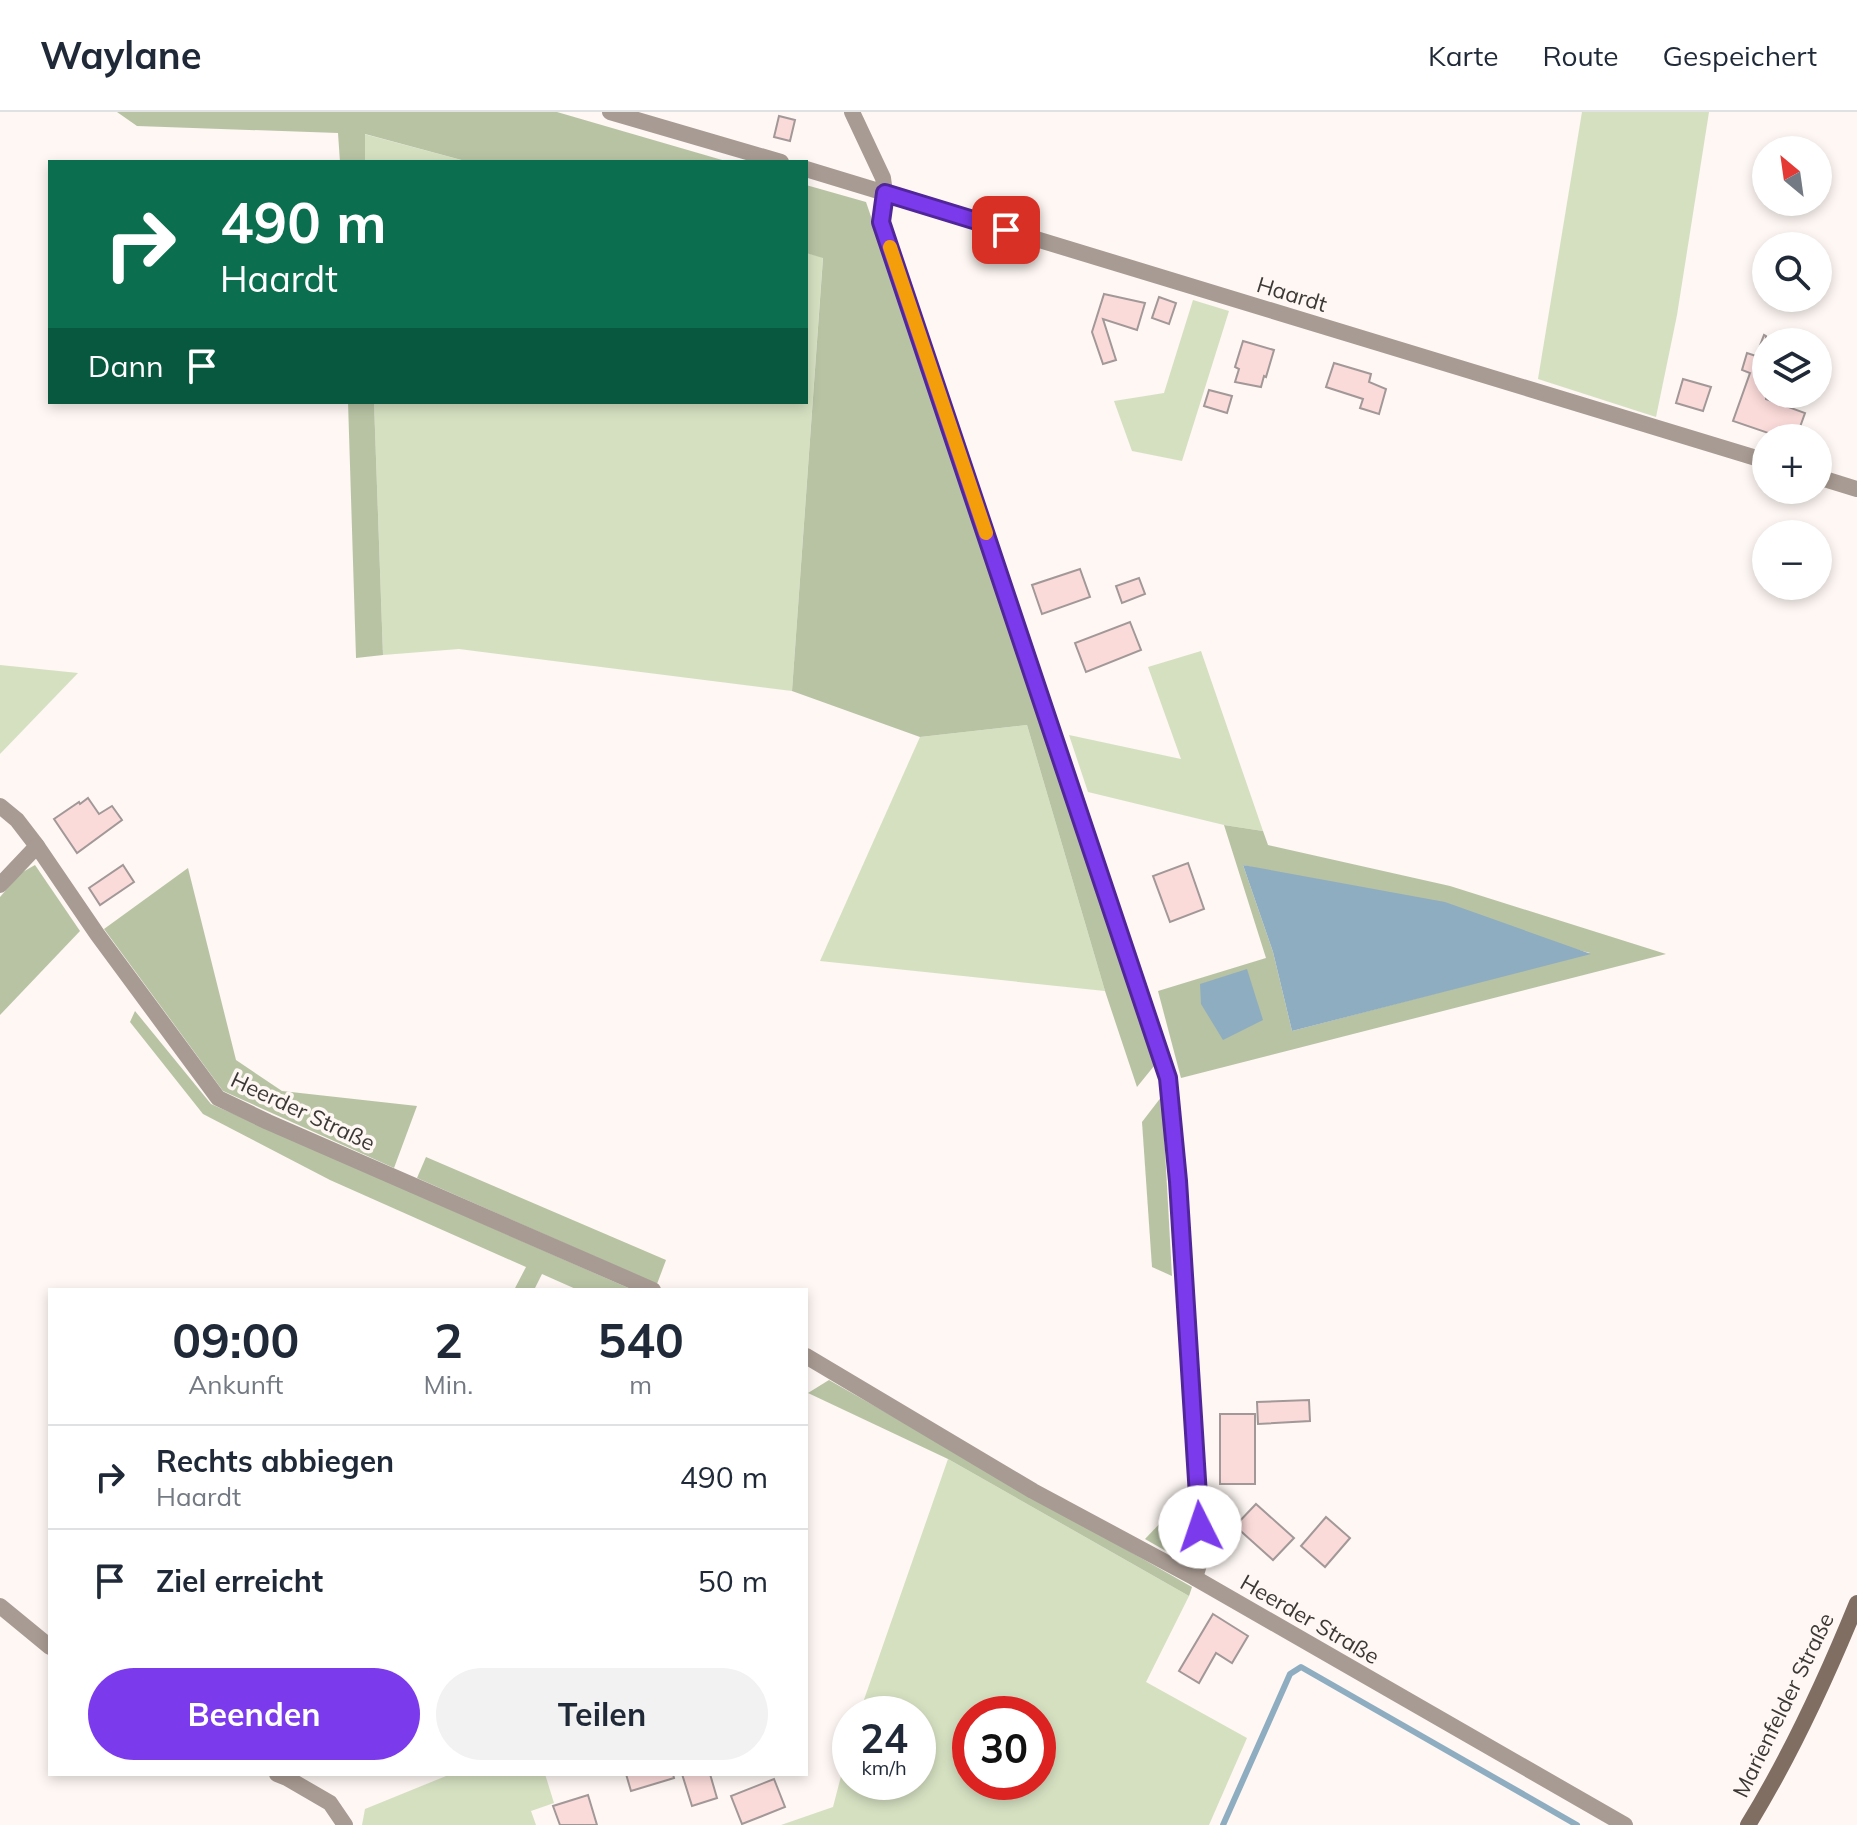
<!DOCTYPE html>
<html lang="de">
<head>
<meta charset="utf-8">
<style>
  body { margin:0; font-family:Mulish,sans-serif; background:#f2f2f3; color:#1f2937; height:100vh; display:flex; flex-direction:column; font-size:30px; white-space:nowrap }
  * { box-sizing:border-box; margin:0 }
  p { font-size:26px; color:#747a83 }
  .icon { flex:none; width:44px; height:44px; fill:none; stroke:currentColor; stroke-width:2; stroke-linecap:round; stroke-linejoin:round }
  .map { position:relative; flex:1; overflow:hidden }
  .details { position:absolute; left:48px; top:1176px; width:760px; height:488px; display:flex; flex-direction:column; background:#fff; border-radius:0px; box-shadow:0 4px 12px #0003 }
  .details>* { flex:none }
  .guide { position:absolute; left:48px; top:48px; width:760px; height:244px; border-radius:0px; box-shadow:0 4px 12px #0003; background:#0b6e4f; color:#fff; overflow:hidden }
  .needle { width:52px; rotate:331deg }
  .fabs { position:absolute; left:1752px; top:24px; display:grid; gap:16px }
  .fabs a { display:grid; place-items:center; width:80px; height:80px; border-radius:50%; background:#fff; box-shadow:0 4px 12px #0003; font-size:40px }
  .speed { position:absolute; left:832px; top:1584px; display:flex; gap:16px; font-size:40px; font-weight:700; text-align:center }
  .speed>* { display:grid; place-content:center; width:104px; height:104px; border-radius:50%; background:#fff; box-shadow:0 4px 12px #0003; line-height:1 }
  .speed small { font-size:20px; font-weight:400 }
  .speed .limit { border:12px solid #d22; background:#fff; color:#111 }
  .pin { position:absolute; display:grid; place-items:center; width:68px; height:68px; color:#fff; margin:-34px; border-radius:16px; box-shadow:0 4px 12px #0006 }
  .me { position:absolute; width:88px; margin:-44px; rotate:356deg; stroke-linejoin:round; filter:drop-shadow(0 0 6px #0008) }
  .turn { display:flex; align-items:center; gap:28px; height:168px; padding:0 40px; font-size:36px }
  .turn .icon { width:104px; height:104px; stroke-width:2.5 }
  .turn b { display:block; font-size:56px; line-height:68px }
  .then { display:flex; align-items:center; height:76px; padding:0 40px; background:#0003; gap:16px; font-size:30px }
  .eta { display:flex; justify-content:space-evenly; align-items:center; height:136px; text-align:center }
  .eta b { font-size:48px; font-weight:700; line-height:56px }
  .action { display:flex; gap:16px; margin-top:auto; padding:16px 40px }
  .action a { flex:1; height:92px; border-radius:48px; background:#7c3aed; color:#fff; font-size:32px; font-weight:700; line-height:92px; text-align:center }
  .action a+a { background:#f2f2f3; color:#1f2937 }
  ul { padding:0; list-style:none }
  li { display:flex; align-items:center; gap:24px; height:104px; padding:0 40px; border-top:2px solid #e0e1e3 }
  li div { flex:1 }
  li b { display:block; font-size:30px }
  li em { font-style:normal }
  header { display:flex; align-items:center; gap:48px; box-sizing:border-box; height:112px; padding:0 40px; background:#fff; border-bottom:2px solid #e0e1e3 }
  header strong { font-size:38px }
  nav { display:flex; gap:44px; margin-inline-start:auto; font-size:28px }
  .map>svg:first-child { display:block }
</style>
</head>
<body>
<header>
<strong>Waylane</strong>
<nav><a>Karte</a><a>Route</a><a>Gespeichert</a></nav>
</header>
<div class="map">
<svg width="1857" height="1713" viewBox="0 0 1857 1713">
  <rect width="100%" height="100%" fill="#fef7f3"/>
  <!-- green -->
  <g fill="#d5e0c1" fill-rule="evenodd">
    <path d="M 1582,0 L 1709,0 L 1677,203 L 1656,305 L 1538,267 Z"/>
    <path d="M 364,22 L 469,50 L 365,50 Z"/>
    <path d="M 806,141 L 823,145 L 792,579 L 459,537 L 383,543 L 374,290 L 806,290 Z"/>
    <path d="M 1193,188 L 1229,199 L 1182,349 L 1132,339 L 1114,289 L 1164,281 Z"/>
    <path d="M 1201,539 L 1263,719 L 1224,713 L 1088,680 L 1069,623 L 1181,647 L 1148,555 Z"/>
    <path d="M 0,553 L 78,561 L 0,642 Z"/>
    <path d="M 1027,613 L 1105,879 L 820,849 L 920,625 Z"/>
    <path d="M 948,1347 L 1189,1484 L 1146,1570 L 1247,1626 L 1209,1713 L 781,1713 L 833,1695 L 850,1630 L 850,1670 L 918,1670 L 918,1602 L 859,1602 ZM 970,1602 L 1038,1602 L 1038,1670 L 970,1670 Z"/>
    <path d="M 451,1662 L 545,1662 L 554,1691 L 531,1699 L 536,1713 L 362,1713 L 365,1697 Z"/>
  </g>
  <!-- forest -->
  <g fill="#b8c3a4" fill-rule="evenodd">
    <path d="M 117,0 L 557,0 L 729,50 L 469,50 L 365,22 L 365,50 L 340,50 L 338,21 L 137,14 Z"/>
    <path d="M 806,73 L 866,90 L 1042,608 L 1154,954 L 1137,975 L 1105,879 L 1027,613 L 920,625 L 792,579 L 823,146 L 806,141 Z"/>
    <path d="M 348,290 L 374,290 L 383,543 L 356,546 Z"/>
    <path d="M 1224,713 L 1263,719 L 1268,733 L 1450,774 L 1666,842 L 1181,966 L 1158,879 L 1266,846 ZM 1243,753 L 1590,841 L 1292,919 L 1273,840 Z"/>
    <path d="M 35,753 L 80,819 L 0,903 L 0,785 L 21,761 Z"/>
    <path d="M 188,756 L 236,948 L 282,979 L 417,994 L 394,1056 L 223,979 L 104,817 Z"/>
    <path d="M 135,899 L 211,992 L 633,1178 L 578,1178 L 542,1162 L 534,1178 L 514,1178 L 526,1155 L 330,1068 L 203,1002 L 130,910 Z"/>
    <path d="M 1162,984 L 1172,1164 L 1152,1155 L 1142,1010 Z"/>
    <path d="M 426,1045 L 666,1148 L 657,1172 L 417,1066 Z"/>
    <path d="M 829,1268 L 1192,1475 L 1189,1484 L 948,1347 L 808,1281 Z"/>
    <path d="M 1187,1383 L 1190,1436 L 1178,1446 L 1145,1427 Z"/>
  </g>
  <!-- water -->
  <g fill="#8fadc0">
    <path d="M 1243,753 L 1445,790 L 1591,842 L 1292,919 L 1273,840 Z"/>
    <path d="M 1247,857 L 1263,908 L 1223,928 L 1201,892 L 1200,872 Z"/>
  </g>
  <g fill="none" stroke-linecap="round" stroke-linejoin="round">
    <!-- stream -->
    <path stroke="#8fadc0" stroke-width="6" d="M 1223,1713 L 1290,1562 L 1301,1555 L 1577,1713"/>
  </g>
  <!-- building -->
  <g fill="#fbdbda" stroke="#a29898" stroke-width="2">
    <path d="M 779,4 L 795,8 L 790,29 L 774,25 Z"/>
    <path d="M 1104,182 L 1145,191 L 1137,218 L 1103,207 L 1116,248 L 1103,252 L 1092,220 Z"/>
    <path d="M 1159,185 L 1176,191 L 1169,212 L 1152,206 Z"/>
    <path d="M 1764,223 L 1766,224 L 1766,287 L 1805,301 L 1796,326 L 1783,326 L 1733,309 L 1750,261 L 1742,258 L 1747,241 L 1756,244 Z"/>
    <path d="M 1243,229 L 1274,238 L 1266,265 L 1264,264 L 1261,275 L 1235,270 L 1239,257 L 1235,255 Z"/>
    <path d="M 1334,251 L 1371,262 L 1369,270 L 1386,277 L 1379,302 L 1360,296 L 1363,287 L 1326,275 Z"/>
    <path d="M 1683,267 L 1711,275 L 1703,299 L 1676,291 Z"/>
    <path d="M 1209,278 L 1232,284 L 1227,301 L 1204,294 Z"/>
    <path d="M 1080,457 L 1090,485 L 1042,502 L 1032,473 Z"/>
    <path d="M 1139,466 L 1145,482 L 1122,491 L 1116,474 Z"/>
    <path d="M 1130,510 L 1141,538 L 1086,560 L 1075,531 Z"/>
    <path d="M 88,686 L 99,702 L 112,694 L 122,708 L 77,741 L 54,707 L 79,690 L 80,692 Z"/>
    <path d="M 1188,751 L 1204,797 L 1170,810 L 1153,764 Z"/>
    <path d="M 123,753 L 134,770 L 100,793 L 89,776 Z"/>
    <path d="M 1309,1288 L 1310,1309 L 1258,1312 L 1257,1290 Z"/>
    <rect x="1220" y="1302" width="35" height="70"/>
    <path d="M 1256,1392 L 1294,1426 L 1273,1448 L 1235,1414 Z"/>
    <path d="M 1326,1405 L 1350,1426 L 1325,1455 L 1301,1434 Z"/>
    <path d="M 1213,1502 L 1248,1524 L 1232,1551 L 1216,1541 L 1199,1571 L 1179,1559 Z"/>
    <path d="M 626,1662 L 673,1662 L 674,1666 L 631,1679 Z"/>
    <path d="M 682,1662 L 710,1662 L 717,1686 L 692,1694 Z"/>
    <path d="M 774,1667 L 785,1695 L 742,1712 L 731,1684 Z"/>
    <path d="M 588,1683 L 597,1713 L 560,1713 L 553,1694 Z"/>
  </g>
  <g fill="none" stroke-linecap="round" stroke-linejoin="round">
    <!-- street -->
    <g stroke="#a89b93" stroke-width="16">
      <path d="M 610,0 L 781,50"/>
      <path d="M 852,0 L 883,66 L 885,81 L 881,110 L 1168,966 L 1178,1069 L 1201,1446 L 1195,1466"/>
      <path d="M 806,57 L 1766,349"/>
      <path d="M 1818,365 L 1857,377"/>
      <path d="M 0,694 L 17,708 L 37,734 L 97,822 L 218,986 L 268,1010 L 653,1178"/>
      <path d="M 0,773 L 37,734"/>
      <path d="M 806,1244 L 1033,1379 L 1195,1466 L 1625,1713"/>
      <path d="M 0,1494 L 50,1535"/>
      <path d="M 277,1662 L 287,1666 L 330,1691 L 345,1713"/>
    </g>
    <!-- secondary -->
    <path stroke="#816e63" stroke-width="16" d="M 1748,1713 C 1791,1643 1826,1567 1857,1491"/>
  </g>
  <g fill="none" stroke-linecap="round" stroke-linejoin="round">
    <defs>
      <path id="route" d="M 1006,118 L 885,81 L 881,110 L 1168,966 L 1178,1069 L 1200,1415"/>
    </defs>
    <!-- route casing -->
    <use href="#route" stroke="#51269a" stroke-width="20"/>
    <!-- route -->
    <use href="#route" stroke="#7c3aed" stroke-width="14"/>
    <!-- slow -->
    <path stroke="#f59e0b" stroke-width="14" d="M 890,135 L 986,421"/>
  </g>
  <g text-anchor="middle" stroke-width="7" stroke-linejoin="round" paint-order="stroke">
    <!-- street labels -->
    <g font-size="22" fill="#3c3836" stroke="#fef7f3">
      <text transform="translate(1292 182) rotate(17)" y="8">Haardt</text>
      <text transform="translate(303 999) rotate(25)" y="8">Heerder Straße</text>
      <text transform="translate(1310 1507) rotate(30)" y="8">Heerder Straße</text>
      <text transform="translate(1783 1593) rotate(-64)" y="8">Marienfelder Straße</text>
    </g>
  </g>
</svg>
<div class="fabs">
<a><svg class="needle" viewBox="-14 -14 28 28"><path d="M0-13l5 13h-10z" fill="#e53935"/><path d="M0 13l5-13h-10z" fill="#747a83"/></svg></a>
<a><svg class="icon" aria-label="search" viewBox="0 0 24 24"><circle cx="10" cy="10" r="6"/><path d="M15 15l6 6"/></svg></a>
<a><svg class="icon" aria-label="layers" viewBox="0 0 24 24"><path d="M12 4l9 5-9 5-9-5zM3 14l9 5 9-5"/></svg></a>
<a>+</a>
<a>−</a>
</div>
<div class="speed"><div>24<small>km/h</small></div><div class="limit">30</div></div>
<div class="pin" style="left:1006px;top:118px;background:#d93025"><svg class="icon" aria-label="arrive" viewBox="0 0 24 24"><path d="M6 21V4h12l-3 4 3 4H6"/></svg></div>
<svg class="me" style="left:1200px;top:1415px" viewBox="-20 -20 40 40"><circle r="19" fill="#fff"/><path d="M0-13L10 11 0 6-10 11z" fill="#7c3aed"/></svg>
<div class="guide">
<div class="turn"><svg class="icon" aria-label="right" viewBox="0 0 24 24"><path d="M7 20v-9h11M14 6l5 5-5 5"/></svg><div><b>490 m</b>Haardt</div></div>
<div class="then">Dann<svg class="icon" aria-label="arrive" viewBox="0 0 24 24"><path d="M6 21V4h12l-3 4 3 4H6"/></svg></div>
</div>
<section class="details">
<div class="eta">
<div><b>09:00</b><p>Ankunft</p></div>
<div><b>2</b><p>Min.</p></div>
<div><b>540</b><p>m</p></div>
</div>
<ul>
<li><svg class="icon" aria-label="right" viewBox="0 0 24 24"><path d="M7 20v-9h11M14 6l5 5-5 5"/></svg><div><b>Rechts abbiegen</b><p>Haardt</p></div><em>490 m</em></li>
<li><svg class="icon" aria-label="arrive" viewBox="0 0 24 24"><path d="M6 21V4h12l-3 4 3 4H6"/></svg><div><b>Ziel erreicht</b></div><em>50 m</em></li>
</ul>
<div class="action"><a>Beenden</a><a>Teilen</a></div>
</section>
</div>
</body>
</html>
